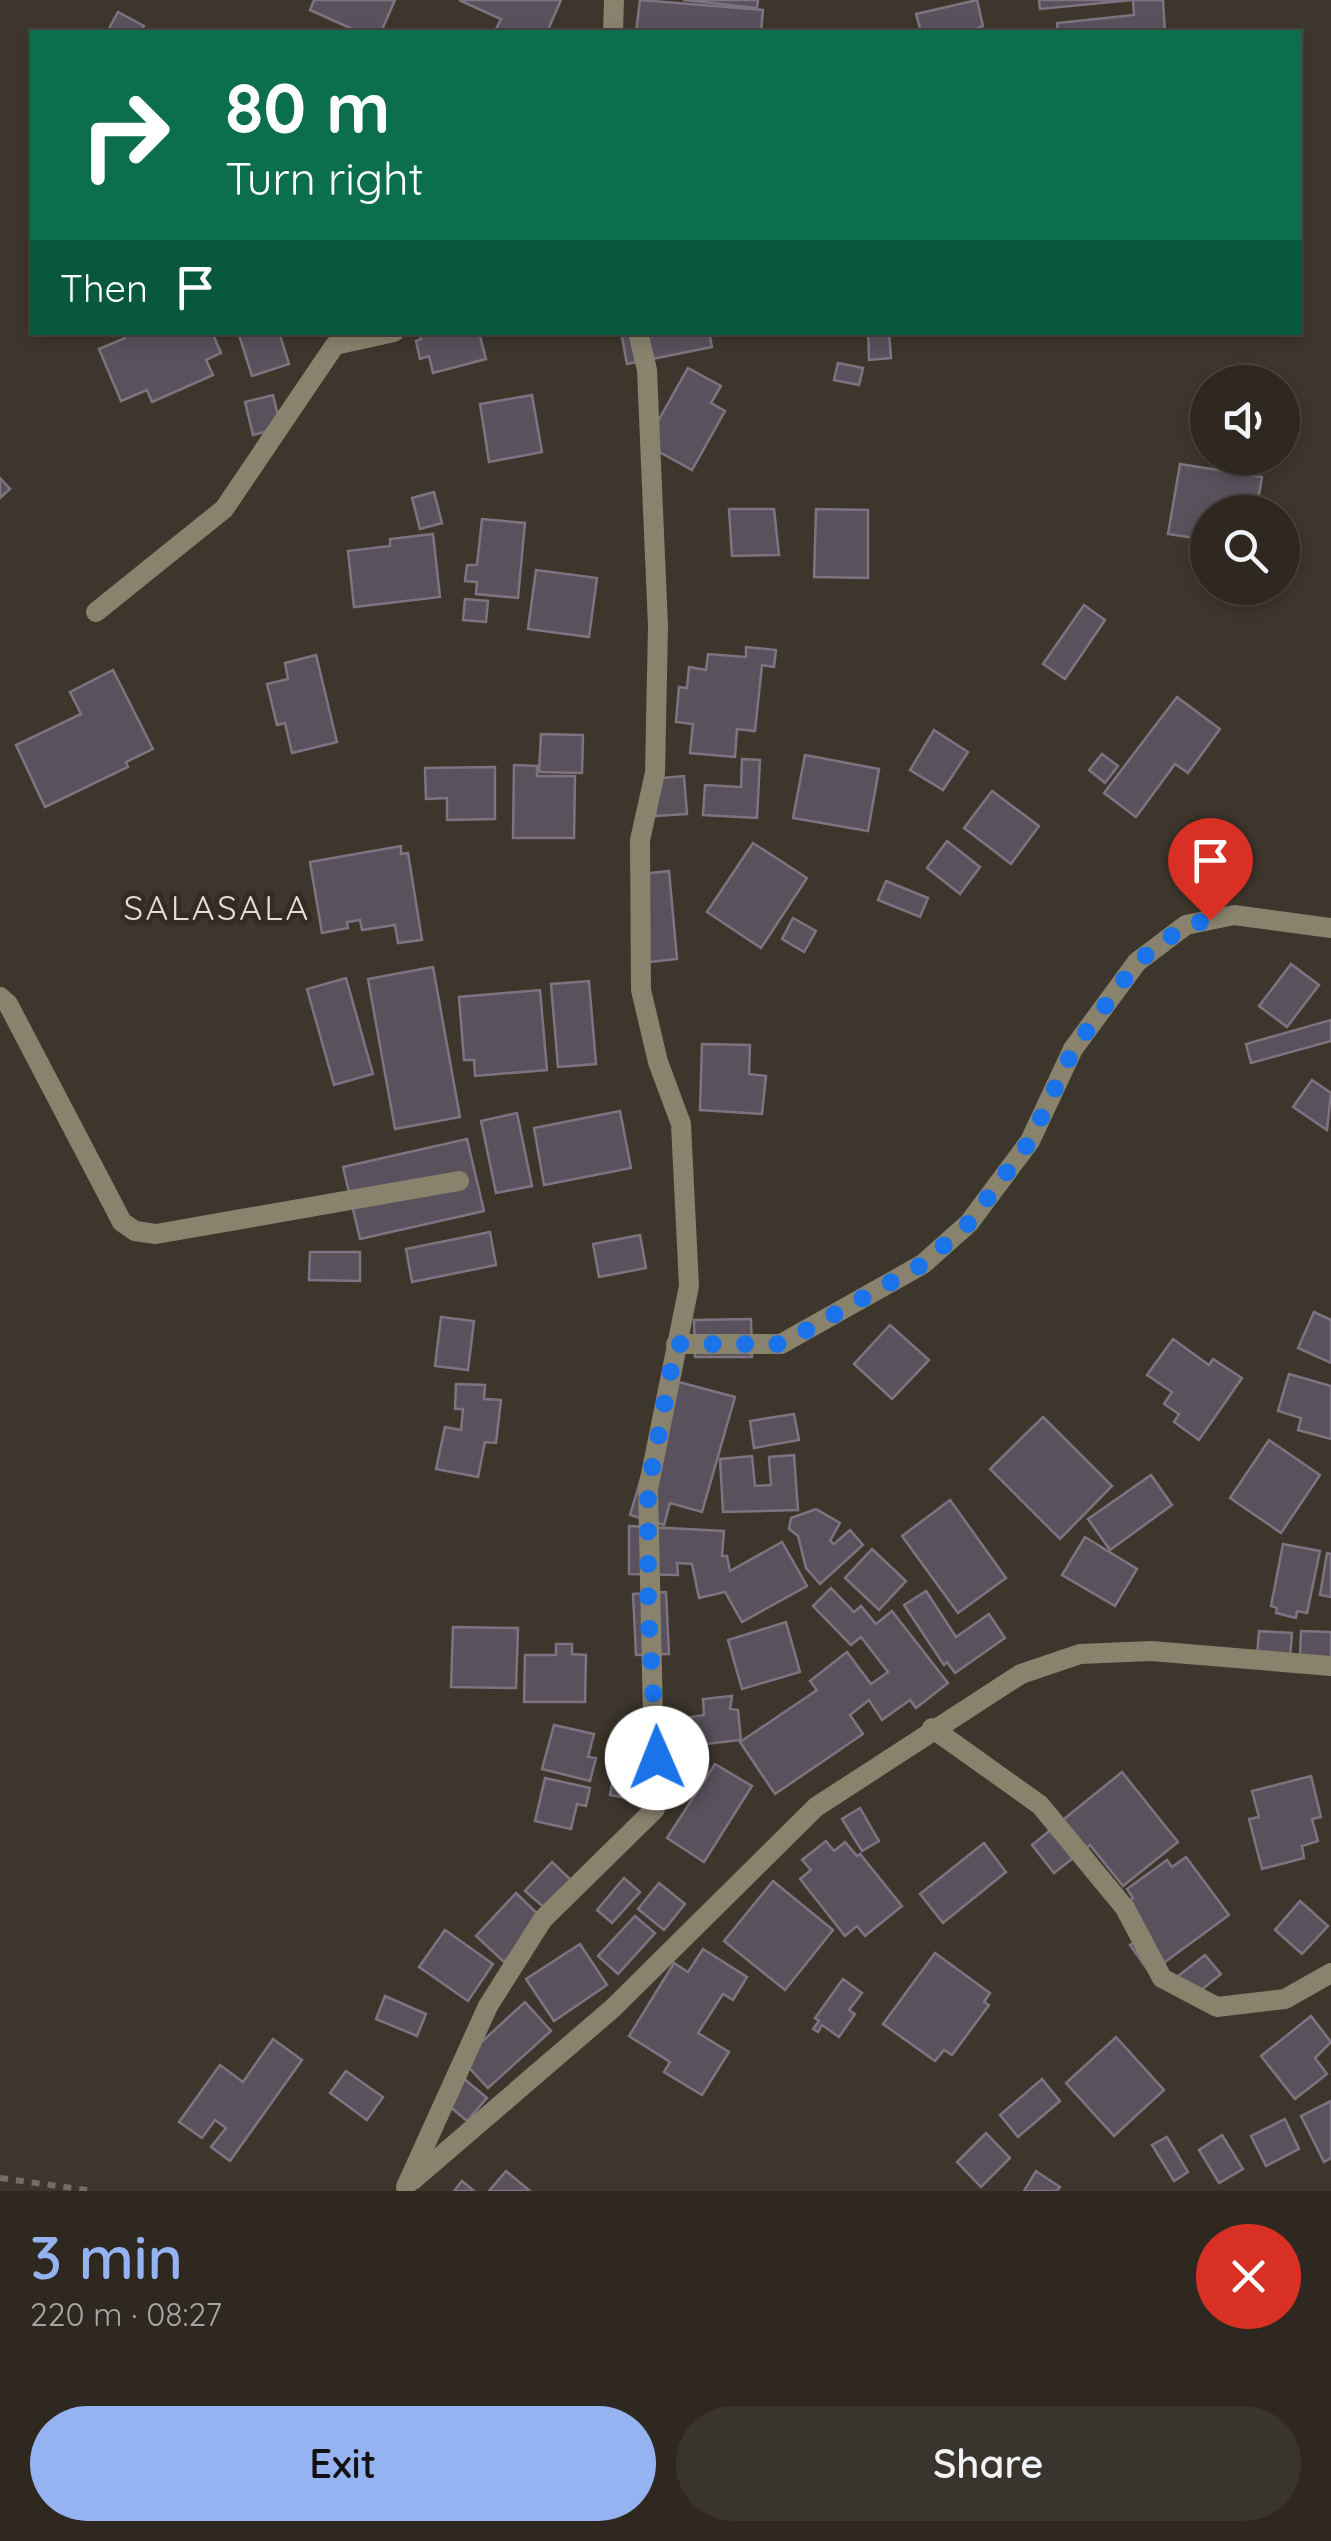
<!DOCTYPE html>
<html lang="en">
<head>
<meta charset="utf-8">
<style>
  body { margin:0; font-family:Quicksand,sans-serif; background:#3a342e; color:#f1f3f6; height:100vh; display:flex; flex-direction:column; font-size:38px; white-space:nowrap }
  * { box-sizing:border-box; margin:0 }
  p { font-size:32px; color:#a7a6a5 }
  .icon { flex:none; width:55px; height:55px; fill:none; stroke:currentColor; stroke-width:2; stroke-linecap:round; stroke-linejoin:round }
  .map { position:relative; height:2191px; overflow:hidden }
  .panel { display:flex; flex-direction:column; background:#2e2821; flex:1 }
  .panel>* { flex:none }
  .hud { position:absolute; left:30px; top:30px; width:1272px; height:305px; border-radius:0px; box-shadow:0 5px 15px #0003,0 0 0 2px #49443f; background:#0b6e4f; color:#fff; overflow:hidden }
  .tools { position:absolute; left:1190px; top:365px; display:grid; gap:20px }
  .tools a { display:grid; place-items:center; width:110px; height:110px; border-radius:50%; background:#2e2821; box-shadow:0 5px 15px #0003,0 0 0 2px #49443f; font-size:50px }
  .pin { position:absolute; display:grid; place-items:center; width:85px; height:85px; color:#fff; margin:-102px -42px; border-radius:50% 50% 50% 0; rotate:-45deg; box-shadow:0 0 10px #0007 }
  .pin .icon { rotate:45deg }
  .me { position:absolute; width:110px; margin:-55px; rotate:359deg; stroke-linejoin:round; filter:drop-shadow(0 0 8px #0008) }
  .turn { display:flex; align-items:center; gap:35px; height:210px; padding:0 30px; font-size:45px }
  .turn .icon { width:130px; height:130px; stroke-width:2.5 }
  .turn b { display:block; font-size:70px; line-height:85px }
  .then { display:flex; align-items:center; height:95px; padding:0 30px; background:#0003; gap:20px; font-size:38px }
  .round { display:grid; place-items:center; flex:none; width:105px; height:105px; border-radius:52px; background:#3a342e }
  .overview { display:flex; align-items:center; justify-content:space-between; height:170px; padding:0 30px }
  h1 { font-size:60px; font-weight:600; line-height:75px; color:#95b2f1 }
  .action { display:flex; gap:20px; margin-top:auto; padding:20px 30px }
  .action a { flex:1; height:115px; border-radius:60px; background:#95b2f1; color:#111; font-size:40px; font-weight:600; line-height:115px; text-align:center }
  .action a+a { background:#3a342e; color:#f1f3f6 }
  .map>svg:first-child { display:block }
</style>
</head>
<body>
<div class="map">
<svg width="1331" height="2191" viewBox="0 0 1331 2191">
  <rect width="100%" height="100%" fill="#3d362c"/>
  <!-- building -->
  <g fill="#59525d" stroke="#7c7581" stroke-width="2.5">
    <path d="M 314,0 L 395,0 L 381,32 L 359,32 L 310,10 Z"/>
    <path d="M 459,0 L 561,0 L 547,32 L 504,32 L 496,29 L 501,19 Z"/>
    <path d="M 640,0 L 763,10 L 761,32 L 636,32 Z"/>
    <path d="M 683,0 L 758,0 L 757,8 Z"/>
    <path d="M 977,0 L 983,26 L 970,32 L 921,32 L 916,14 Z"/>
    <path d="M 1039,0 L 1163,0 L 1165,32 L 1058,32 L 1057,23 L 1134,15 L 1133,0 L 1040,9 Z"/>
    <path d="M 118,12 L 144,26 L 141,32 L 107,32 Z"/>
    <path d="M 122,332 L 212,332 L 221,353 L 206,360 L 213,375 L 152,402 L 147,390 L 121,401 L 99,349 L 125,338 Z"/>
    <path d="M 238,332 L 279,332 L 289,364 L 252,376 Z"/>
    <path d="M 419,332 L 479,332 L 486,359 L 433,373 L 429,356 L 420,359 L 416,341 L 421,339 Z"/>
    <path d="M 621,332 L 709,332 L 712,347 L 627,364 Z"/>
    <path d="M 868,332 L 889,332 L 891,358 L 869,360 Z"/>
    <path d="M 838,363 L 863,368 L 859,385 L 834,380 Z"/>
    <path d="M 688,368 L 721,386 L 711,403 L 725,411 L 692,470 L 645,444 Z"/>
    <path d="M 273,395 L 281,428 L 253,435 L 245,402 Z"/>
    <path d="M 532,395 L 542,452 L 489,462 L 480,404 Z"/>
    <path d="M 1180,464 L 1262,477 L 1256,512 L 1208,512 L 1208,540 L 1168,534 Z"/>
    <path d="M 0,478 L 10,489 L 0,498 Z"/>
    <path d="M 434,492 L 442,523 L 420,529 L 412,498 Z"/>
    <path d="M 729,509 L 774,509 L 779,555 L 732,556 Z"/>
    <path d="M 816,509 L 868,510 L 868,578 L 814,577 Z"/>
    <path d="M 482,519 L 525,523 L 518,598 L 476,594 L 477,582 L 465,581 L 467,565 L 477,565 Z"/>
    <path d="M 433,534 L 440,597 L 354,607 L 348,551 L 390,546 L 390,539 Z"/>
    <path d="M 536,570 L 597,578 L 589,637 L 528,629 Z"/>
    <path d="M 465,599 L 488,601 L 486,622 L 463,620 Z"/>
    <path d="M 1084,605 L 1105,620 L 1065,679 L 1043,664 Z"/>
    <path d="M 746,647 L 776,650 L 774,667 L 762,665 L 755,731 L 737,729 L 735,757 L 690,753 L 693,724 L 676,722 L 679,687 L 687,688 L 689,667 L 706,670 L 708,654 L 746,657 Z"/>
    <path d="M 316,655 L 337,742 L 292,753 L 285,723 L 277,725 L 267,684 L 288,679 L 285,663 Z"/>
    <path d="M 113,670 L 153,749 L 126,762 L 128,767 L 45,807 L 16,745 L 81,714 L 70,692 Z"/>
    <path d="M 1177,697 L 1220,729 L 1188,773 L 1175,764 L 1136,817 L 1104,793 Z"/>
    <path d="M 934,730 L 968,752 L 943,790 L 910,770 Z"/>
    <path d="M 541,734 L 583,735 L 582,773 L 539,772 Z"/>
    <path d="M 1102,754 L 1118,766 L 1105,783 L 1089,770 Z"/>
    <path d="M 805,755 L 879,769 L 868,831 L 793,818 Z"/>
    <path d="M 742,759 L 760,760 L 757,818 L 703,815 L 705,785 L 741,787 Z"/>
    <path d="M 514,765 L 537,766 L 537,776 L 575,776 L 574,838 L 513,838 Z"/>
    <path d="M 495,767 L 495,819 L 447,820 L 447,798 L 426,799 L 425,768 Z"/>
    <path d="M 684,776 L 687,814 L 656,816 L 653,779 Z"/>
    <path d="M 992,791 L 1039,826 L 1011,864 L 964,828 Z"/>
    <path d="M 947,841 L 980,867 L 960,894 L 927,868 Z"/>
    <path d="M 753,843 L 807,878 L 761,948 L 707,912 Z"/>
    <path d="M 401,846 L 401,854 L 408,853 L 422,940 L 398,943 L 395,925 L 362,930 L 360,920 L 347,922 L 348,928 L 322,933 L 310,862 Z"/>
    <path d="M 669,871 L 677,959 L 649,962 L 641,874 Z"/>
    <path d="M 886,881 L 928,898 L 920,917 L 878,900 Z"/>
    <path d="M 793,918 L 816,931 L 804,952 L 782,939 Z"/>
    <path d="M 1291,964 L 1319,985 L 1287,1027 L 1259,1006 Z"/>
    <path d="M 433,967 L 460,1117 L 395,1129 L 368,979 Z"/>
    <path d="M 346,978 L 373,1074 L 334,1085 L 307,989 Z"/>
    <path d="M 589,981 L 596,1064 L 558,1067 L 551,984 Z"/>
    <path d="M 540,990 L 547,1070 L 475,1076 L 474,1060 L 464,1060 L 459,997 Z"/>
    <path d="M 1331,1020 L 1331,1041 L 1251,1063 L 1246,1044 Z"/>
    <path d="M 702,1044 L 750,1045 L 749,1074 L 766,1076 L 762,1114 L 700,1110 Z"/>
    <path d="M 1312,1080 L 1331,1093 L 1327,1130 L 1293,1107 Z"/>
    <path d="M 620,1111 L 631,1168 L 544,1185 L 534,1128 Z"/>
    <path d="M 517,1113 L 532,1186 L 496,1193 L 481,1121 Z"/>
    <path d="M 467,1139 L 484,1211 L 360,1239 L 343,1167 Z"/>
    <path d="M 490,1232 L 496,1265 L 412,1282 L 406,1249 Z"/>
    <path d="M 640,1235 L 646,1268 L 599,1277 L 593,1244 Z"/>
    <path d="M 310,1252 L 360,1252 L 360,1281 L 309,1280 Z"/>
    <path d="M 1314,1312 L 1331,1320 L 1331,1363 L 1298,1348 Z"/>
    <path d="M 441,1317 L 474,1321 L 468,1370 L 435,1366 Z"/>
    <path d="M 751,1319 L 752,1357 L 695,1357 L 694,1320 Z"/>
    <path d="M 890,1325 L 929,1360 L 892,1399 L 854,1364 Z"/>
    <path d="M 1173,1339 L 1209,1365 L 1213,1359 L 1242,1378 L 1199,1440 L 1174,1422 L 1179,1414 L 1164,1404 L 1172,1392 L 1147,1375 Z"/>
    <path d="M 1289,1374 L 1331,1386 L 1331,1439 L 1298,1430 L 1301,1418 L 1278,1411 Z"/>
    <path d="M 671,1380 L 735,1397 L 702,1512 L 670,1503 L 664,1525 L 630,1515 Z"/>
    <path d="M 456,1384 L 485,1385 L 484,1399 L 501,1400 L 496,1443 L 485,1442 L 478,1477 L 436,1469 L 445,1427 L 461,1430 L 463,1409 L 455,1409 Z"/>
    <path d="M 794,1414 L 799,1440 L 754,1448 L 750,1421 Z"/>
    <path d="M 1043,1417 L 1112,1486 L 1060,1539 L 990,1469 Z"/>
    <path d="M 1269,1440 L 1320,1475 L 1281,1533 L 1230,1498 Z"/>
    <path d="M 794,1455 L 798,1510 L 723,1512 L 720,1459 L 752,1456 L 755,1486 L 771,1485 L 769,1457 Z"/>
    <path d="M 1151,1475 L 1172,1505 L 1110,1550 L 1088,1519 Z"/>
    <path d="M 950,1500 L 1006,1578 L 958,1613 L 902,1536 Z"/>
    <path d="M 816,1509 L 840,1523 L 830,1541 L 834,1544 L 850,1530 L 863,1545 L 820,1584 L 806,1568 L 798,1536 L 789,1529 L 791,1518 Z"/>
    <path d="M 629,1526 L 724,1531 L 722,1556 L 727,1556 L 730,1571 L 782,1542 L 807,1586 L 742,1622 L 725,1592 L 699,1598 L 692,1564 L 677,1563 L 678,1575 L 629,1574 Z"/>
    <path d="M 1085,1537 L 1137,1569 L 1115,1606 L 1062,1575 Z"/>
    <path d="M 1283,1544 L 1320,1551 L 1307,1613 L 1297,1611 L 1296,1618 L 1276,1613 L 1277,1608 L 1271,1606 Z"/>
    <path d="M 872,1549 L 906,1581 L 879,1610 L 845,1578 Z"/>
    <path d="M 1327,1553 L 1331,1554 L 1331,1597 L 1320,1595 Z"/>
    <path d="M 831,1588 L 854,1612 L 861,1606 L 876,1624 L 892,1611 L 948,1683 L 916,1708 L 910,1700 L 882,1720 L 869,1700 L 850,1715 L 863,1734 L 775,1794 L 740,1742 L 817,1690 L 810,1681 L 847,1652 L 871,1684 L 888,1672 L 861,1637 L 851,1645 L 813,1606 Z"/>
    <path d="M 926,1591 L 956,1637 L 989,1614 L 1005,1638 L 955,1673 L 947,1662 L 944,1665 L 904,1605 Z"/>
    <path d="M 666,1592 L 669,1654 L 636,1655 L 633,1594 Z"/>
    <path d="M 786,1622 L 800,1672 L 742,1689 L 728,1640 Z"/>
    <path d="M 453,1627 L 518,1628 L 516,1688 L 451,1687 Z"/>
    <path d="M 1259,1631 L 1292,1633 L 1290,1658 L 1257,1656 Z"/>
    <path d="M 1301,1631 L 1331,1632 L 1331,1658 L 1300,1657 Z"/>
    <path d="M 556,1644 L 572,1644 L 572,1654 L 586,1655 L 585,1702 L 524,1702 L 525,1655 L 556,1655 Z"/>
    <path d="M 732,1696 L 730,1709 L 738,1710 L 741,1740 L 679,1747 L 679,1719 L 704,1715 L 703,1699 Z"/>
    <path d="M 554,1725 L 594,1734 L 588,1757 L 596,1758 L 590,1781 L 542,1769 Z"/>
    <path d="M 715,1764 L 752,1786 L 704,1862 L 667,1838 Z"/>
    <path d="M 1122,1772 L 1178,1842 L 1123,1886 L 1090,1845 L 1054,1873 L 1032,1845 Z"/>
    <path d="M 614,1773 L 648,1779 L 643,1801 L 610,1795 Z"/>
    <path d="M 1311,1776 L 1321,1817 L 1312,1819 L 1318,1841 L 1302,1846 L 1304,1858 L 1262,1869 L 1249,1819 L 1259,1817 L 1252,1791 Z"/>
    <path d="M 545,1778 L 590,1788 L 586,1806 L 577,1804 L 571,1829 L 535,1821 Z"/>
    <path d="M 860,1808 L 879,1841 L 862,1851 L 842,1819 Z"/>
    <path d="M 826,1841 L 834,1851 L 845,1842 L 857,1856 L 860,1854 L 902,1906 L 865,1936 L 857,1926 L 845,1936 L 800,1879 L 811,1870 L 802,1860 Z"/>
    <path d="M 984,1843 L 1006,1872 L 943,1923 L 920,1894 Z"/>
    <path d="M 1186,1857 L 1229,1915 L 1150,1973 L 1130,1945 L 1141,1937 L 1120,1908 L 1133,1898 L 1127,1889 L 1167,1860 L 1172,1867 Z"/>
    <path d="M 552,1862 L 573,1882 L 547,1910 L 525,1891 Z"/>
    <path d="M 624,1878 L 640,1892 L 612,1923 L 597,1910 Z"/>
    <path d="M 773,1881 L 833,1930 L 785,1990 L 724,1941 Z"/>
    <path d="M 659,1883 L 685,1904 L 664,1930 L 638,1909 Z"/>
    <path d="M 516,1893 L 543,1919 L 504,1962 L 476,1936 Z"/>
    <path d="M 1300,1901 L 1328,1926 L 1302,1954 L 1275,1930 Z"/>
    <path d="M 635,1916 L 655,1933 L 618,1974 L 598,1956 Z"/>
    <path d="M 445,1930 L 493,1964 L 468,2001 L 419,1967 Z"/>
    <path d="M 580,1944 L 607,1985 L 554,2021 L 526,1979 Z"/>
    <path d="M 703,1949 L 747,1977 L 733,2000 L 723,1994 L 698,2033 L 729,2052 L 702,2095 L 664,2072 L 670,2062 L 629,2036 L 674,1963 L 688,1972 Z"/>
    <path d="M 935,1953 L 990,1993 L 984,2002 L 989,2005 L 952,2055 L 944,2050 L 935,2061 L 883,2024 Z"/>
    <path d="M 1205,1955 L 1221,1974 L 1189,2000 L 1173,1980 Z"/>
    <path d="M 843,1979 L 862,1993 L 849,2010 L 855,2014 L 839,2037 L 822,2025 L 818,2032 L 813,2029 L 819,2021 L 815,2018 Z"/>
    <path d="M 385,1996 L 426,2014 L 417,2036 L 376,2019 Z"/>
    <path d="M 525,2002 L 551,2031 L 488,2088 L 462,2060 Z"/>
    <path d="M 1311,2016 L 1331,2042 L 1315,2058 L 1327,2074 L 1295,2099 L 1261,2056 Z"/>
    <path d="M 1116,2037 L 1164,2090 L 1114,2136 L 1066,2083 Z"/>
    <path d="M 273,2039 L 302,2060 L 230,2161 L 211,2147 L 226,2128 L 215,2120 L 202,2138 L 179,2122 L 220,2065 L 243,2082 Z"/>
    <path d="M 346,2071 L 383,2097 L 367,2120 L 330,2093 Z"/>
    <path d="M 462,2077 L 487,2098 L 467,2121 L 442,2100 Z"/>
    <path d="M 1042,2079 L 1060,2101 L 1018,2137 L 1000,2115 Z"/>
    <path d="M 1331,2101 L 1331,2158 L 1324,2162 L 1301,2116 Z"/>
    <path d="M 1285,2119 L 1299,2149 L 1266,2166 L 1251,2136 Z"/>
    <path d="M 986,2133 L 1010,2158 L 981,2187 L 957,2162 Z"/>
    <path d="M 1222,2135 L 1243,2169 L 1219,2183 L 1199,2150 Z"/>
    <path d="M 1167,2137 L 1188,2172 L 1174,2181 L 1152,2145 Z"/>
    <path d="M 506,2171 L 530,2191 L 489,2191 Z"/>
    <path d="M 1036,2171 L 1060,2187 L 1057,2191 L 1024,2191 Z"/>
    <path d="M 462,2181 L 474,2191 L 454,2191 Z"/>
  </g>
  <g fill="none" stroke-linecap="round" stroke-linejoin="round">
    <!-- path -->
    <path stroke="#736d64" stroke-width="6" stroke-dasharray="8 8" stroke-linecap="butt" d="M 0,2178 L 94,2191"/>
    <!-- street -->
    <g stroke="#89826d" stroke-width="20">
      <path d="M 613,32 L 614,0"/>
      <path d="M 96,612 L 224,509 L 335,345 L 394,332"/>
      <path d="M 0,997 L 8,1004 L 122,1222 L 135,1231 L 156,1234 L 459,1181"/>
      <path d="M 676,1344 L 781,1344 L 923,1264 L 969,1223 L 1030,1141 L 1073,1049 L 1137,962 L 1186,925 L 1234,915 L 1331,928"/>
      <path d="M 932,1728 L 1040,1805 L 1125,1908 L 1162,1978 L 1217,2007 L 1285,1999 L 1331,1973"/>
      <path d="M 413,2180 L 613,2008 L 816,1807 L 1021,1674 L 1080,1654 L 1151,1651 L 1331,1666"/>
      <path d="M 406,2187 L 488,2006 L 543,1919 L 655,1809 L 648,1489 L 689,1286 L 681,1124 L 658,1062 L 641,990 L 640,840 L 655,773 L 658,626 L 647,370 L 638,332"/>
    </g>
  </g>
  <g fill="none" stroke-linecap="round" stroke-linejoin="round">
    <!-- route -->
    <path stroke="#1a73e8" stroke-width="18" stroke-dasharray="0 32.4" d="M 657,1758 L 648,1608 L 648,1489 L 676,1344 L 782,1344 L 923,1264 L 969,1223 L 1030,1141 L 1073,1050 L 1137,962 L 1186,925 L 1210,920"/>
  </g>
  <g text-anchor="middle" stroke-width="10" stroke-linejoin="round" paint-order="stroke">
    <!-- quarter labels -->
    <g font-size="35" letter-spacing="2.5" fill="#e3dfd8" stroke="#332c22">
      <text x="217" y="920">SALASALA</text>
    </g>
  </g>
</svg>
<div class="tools">
<a><svg class="icon" aria-label="sound" viewBox="0 0 24 24"><path d="M4 9h4l5-4v14l-5-4H4zM17 9q2 3 0 6"/></svg></a>
<a><svg class="icon" aria-label="search" viewBox="0 0 24 24"><circle cx="10" cy="10" r="6"/><path d="M15 15l6 6"/></svg></a>
</div>
<div class="pin" style="left:1210px;top:920px;background:#d93025"><svg class="icon" aria-label="arrive" viewBox="0 0 24 24"><path d="M6 21V4h12l-3 4 3 4H6"/></svg></div>
<svg class="me" style="left:657px;top:1758px" viewBox="-20 -20 40 40"><circle r="19" fill="#fff"/><path d="M0-13L10 11 0 6-10 11z" fill="#1a73e8"/></svg>
<div class="hud">
<div class="turn"><svg class="icon" aria-label="right" viewBox="0 0 24 24"><path d="M7 20v-9h11M14 6l5 5-5 5"/></svg><div><b>80 m</b>Turn right</div></div>
<div class="then">Then<svg class="icon" aria-label="arrive" viewBox="0 0 24 24"><path d="M6 21V4h12l-3 4 3 4H6"/></svg></div>
</div>
</div>
<section class="panel">
<div class="overview"><div><h1>3 min</h1><p>220 m · 08:27</p></div><a class="round" style="background:#d93025;color:#fff"><svg class="icon" aria-label="close" viewBox="0 0 24 24"><path d="M6 6l12 12M18 6L6 18"/></svg></a></div>
<div class="action"><a>Exit</a><a>Share</a></div>
</section>
</body>
</html>
